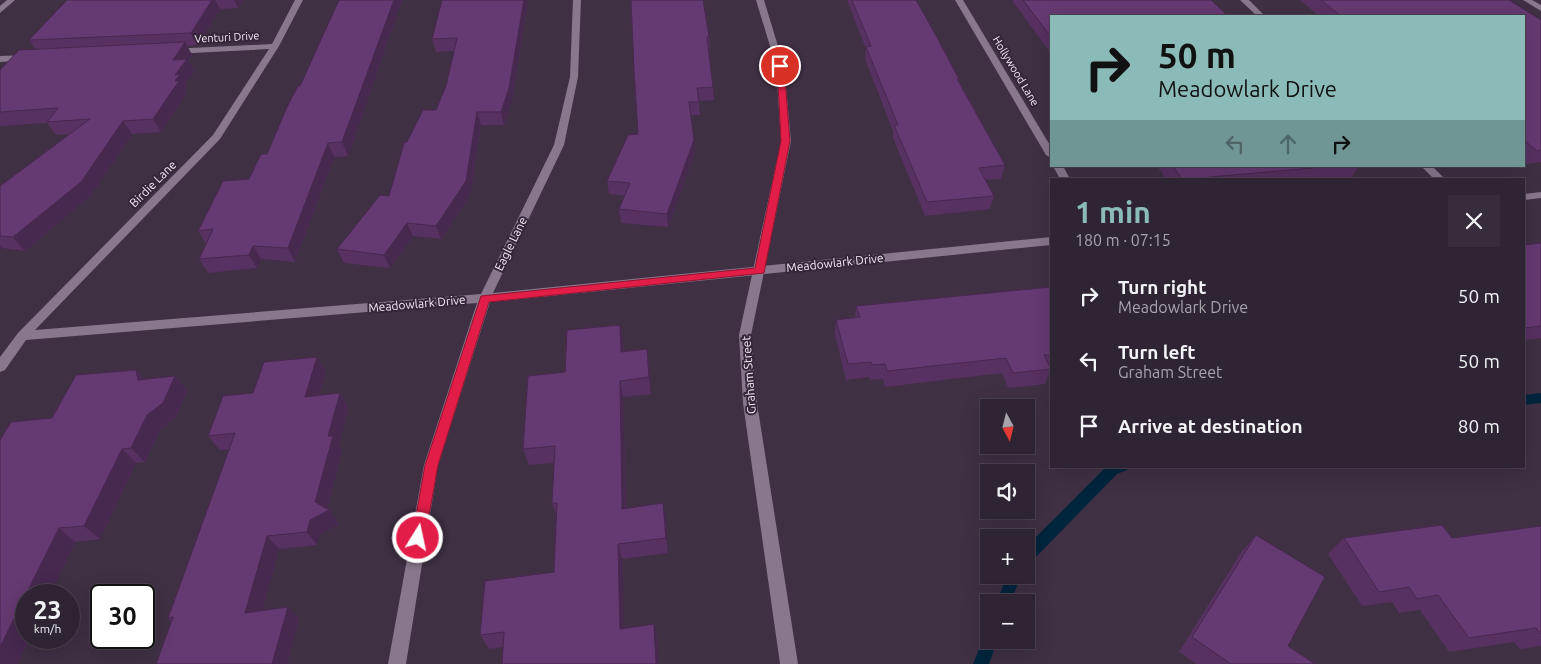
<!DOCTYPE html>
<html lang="en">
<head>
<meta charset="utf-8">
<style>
  body { margin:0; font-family:Ubuntu,sans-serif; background:#372c3b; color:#f1f3f6; height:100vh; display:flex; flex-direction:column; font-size:19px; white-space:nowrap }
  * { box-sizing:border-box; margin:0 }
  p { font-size:16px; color:#a7a4ac }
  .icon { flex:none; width:28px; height:28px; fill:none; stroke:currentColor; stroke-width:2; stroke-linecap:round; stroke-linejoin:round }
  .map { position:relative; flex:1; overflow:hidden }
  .side { position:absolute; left:1050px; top:178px; width:475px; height:290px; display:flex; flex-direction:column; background:#2f2433; border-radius:0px; box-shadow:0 5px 20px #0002,0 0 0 1px #4a414e }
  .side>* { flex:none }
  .banner { position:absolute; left:1050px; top:15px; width:475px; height:152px; border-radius:0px; box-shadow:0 5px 20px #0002,0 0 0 1px #4a414e; background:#8bbbb9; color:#111; overflow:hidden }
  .needle { width:32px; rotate:173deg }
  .controls { position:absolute; left:980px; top:399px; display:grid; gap:10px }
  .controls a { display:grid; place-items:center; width:55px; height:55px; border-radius:0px; background:#2f2433; box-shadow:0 5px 20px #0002,0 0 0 1px #4a414e; font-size:25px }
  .speed { position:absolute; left:15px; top:584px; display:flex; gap:10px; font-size:25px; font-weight:700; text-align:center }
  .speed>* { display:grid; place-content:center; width:65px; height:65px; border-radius:50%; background:#2f2433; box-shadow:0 5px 20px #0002,0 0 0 1px #4a414e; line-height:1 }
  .speed small { font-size:12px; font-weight:400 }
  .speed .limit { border:2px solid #111; border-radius:8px; background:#fff; color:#111 }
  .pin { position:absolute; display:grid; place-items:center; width:42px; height:42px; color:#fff; margin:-21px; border:2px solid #fff; border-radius:50%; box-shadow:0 1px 5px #0007 }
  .me { position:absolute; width:55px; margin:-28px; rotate:10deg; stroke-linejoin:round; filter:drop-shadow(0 0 4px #0008) }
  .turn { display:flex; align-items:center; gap:18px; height:105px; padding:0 25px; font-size:22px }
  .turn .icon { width:65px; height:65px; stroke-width:2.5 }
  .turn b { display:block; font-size:35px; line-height:42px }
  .lanes { display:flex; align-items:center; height:48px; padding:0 25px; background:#0003; justify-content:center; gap:25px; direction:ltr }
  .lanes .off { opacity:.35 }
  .round { display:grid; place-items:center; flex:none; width:52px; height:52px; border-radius:0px; background:#372c3b }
  .headline { display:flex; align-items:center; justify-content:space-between; height:85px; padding:0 25px }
  h1 { font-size:30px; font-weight:700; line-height:38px; color:#8bbbb9 }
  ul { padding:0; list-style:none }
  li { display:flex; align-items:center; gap:15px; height:65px; padding:0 25px }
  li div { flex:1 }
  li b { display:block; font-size:19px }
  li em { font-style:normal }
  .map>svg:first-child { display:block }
</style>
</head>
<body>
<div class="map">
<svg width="1541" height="664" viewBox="0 0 1541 664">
  <rect width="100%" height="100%" fill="#3f3044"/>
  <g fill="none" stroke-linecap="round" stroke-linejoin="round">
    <!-- stream -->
    <g fill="#00253d" fill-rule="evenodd">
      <path d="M 1541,393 L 1541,403 L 1524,405 L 1524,395 Z"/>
      <path d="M 1107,466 L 1128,466 L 1127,470 L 1117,474 L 1031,562 L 1026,563 L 1026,547 Z"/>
      <path d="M 1007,575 L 1021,575 L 1011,602 L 997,602 Z"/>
      <path d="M 989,633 L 989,640 L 998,640 L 989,664 L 973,664 L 985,635 Z"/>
    </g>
    <!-- minor -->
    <g fill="#88778d" fill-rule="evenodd">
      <path d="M 7,0 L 15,0 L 0,13 L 0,6 Z"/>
      <path d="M 295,0 L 303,0 L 279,46 L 220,139 L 35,330 L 481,294 L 554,145 L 570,77 L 573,0 L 581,0 L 578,77 L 564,145 L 493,293 L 1051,237 L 1051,245 L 490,302 L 438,465 L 406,664 L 388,664 L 424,465 L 477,303 L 26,340 L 5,370 L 0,372 L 0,357 L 18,333 L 213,135 L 269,49 L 173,54 L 170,53 L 170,49 L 272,44 Z"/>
      <path d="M 955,0 L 963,0 L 1051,147 L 1051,158 L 1046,155 Z"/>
      <path d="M 1240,0 L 1249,0 L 1265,16 L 1257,16 Z"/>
      <path d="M 1523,0 L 1532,0 L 1541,5 L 1541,11 Z"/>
      <path d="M 28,55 L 32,58 L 31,60 L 0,62 L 0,56 Z"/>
      <path d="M 1053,166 L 1063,166 L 1070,179 L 1060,179 Z"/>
      <path d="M 1421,166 L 1432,166 L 1445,179 L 1434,179 Z"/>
      <path d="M 1541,192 L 1541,198 L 1524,200 L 1524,194 Z"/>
    </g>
    <!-- tertiary -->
    <path fill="#88778d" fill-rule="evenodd" d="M 756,0 L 764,0 L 784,66 L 791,141 L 751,335 L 757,403 L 798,664 L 780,664 L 743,403 L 739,335 L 781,141 L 776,66 Z"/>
  </g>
  <!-- wall -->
  <g fill="#573161">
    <path d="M 67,0 L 243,0 L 238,8 L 220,9 L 197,45 L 187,46 L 192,55 L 188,61 L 194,72 L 185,84 L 187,87 L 184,91 L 186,94 L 161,132 L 132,134 L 91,195 L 25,251 L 3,248 L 0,250 L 0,186 L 69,134 L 56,135 L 47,123 L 0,126 L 0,70 L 35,49 L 29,40 Z"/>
    <path d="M 339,0 L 402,0 L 348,156 L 334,157 L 295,262 L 261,259 L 257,268 L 208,273 L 199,259 L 206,244 L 198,231 L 249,179 L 267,154 L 300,86 Z"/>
    <path d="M 442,0 L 528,0 L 512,101 L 504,125 L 481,125 L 470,195 L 441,239 L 413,236 L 390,268 L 344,263 L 337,249 L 389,196 L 407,142 L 436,110 L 446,86 L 454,51 L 436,52 L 432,39 Z"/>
    <path d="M 631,0 L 709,36 L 710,49 L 708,49 L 713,87 L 714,100 L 699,101 L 700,115 L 691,115 L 695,153 L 668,227 L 621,223 L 619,209 L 625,196 L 609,194 L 607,181 L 638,134 Z"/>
    <path d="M 847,0 L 916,0 L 959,79 L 959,81 L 1005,165 L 1001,179 L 985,180 L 994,196 L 990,209 L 925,216 L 893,138 L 893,131 L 865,59 L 866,49 Z"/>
    <path d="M 1012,0 L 1211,0 L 1051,16 L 1051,54 Z"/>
    <path d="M 1300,0 L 1509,0 L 1541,20 L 1541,162 L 1527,164 L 1524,162 L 1524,16 L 1319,16 Z"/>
    <path d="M 1132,166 L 1157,166 L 1134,168 Z"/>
    <path d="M 1157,166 L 1359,166 L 1352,177 L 1334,179 L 1166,179 Z"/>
    <path d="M 1541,243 L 1541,338 L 1524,340 L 1524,245 Z"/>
    <path d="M 1051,287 L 1051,369 L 1050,370 L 1045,384 L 1008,388 L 1002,373 L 885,387 L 883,379 L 870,380 L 869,377 L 846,380 L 835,335 L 836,320 L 855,317 L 856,306 Z"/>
    <path d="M 620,325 L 623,342 L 624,351 L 647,349 L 649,366 L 651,394 L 623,397 L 626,508 L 666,519 L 668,553 L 622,559 L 623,628 L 654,624 L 657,638 L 659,664 L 502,664 L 503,647 L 489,649 L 480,635 L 554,572 L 556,515 L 552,503 L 554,463 L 529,465 L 523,449 Z"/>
    <path d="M 317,357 L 326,372 L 319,395 L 340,393 L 348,408 L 339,445 L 342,450 L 327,509 L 329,510 L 339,524 L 320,534 L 317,545 L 279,549 L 262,611 L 288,607 L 299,619 L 287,664 L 156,664 L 171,621 L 168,618 L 230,449 L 220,450 L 208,436 L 253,393 Z"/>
    <path d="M 136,370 L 144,379 L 175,376 L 187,391 L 175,418 L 160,430 L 145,462 L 136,463 L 100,539 L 75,542 L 26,638 L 30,638 L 17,664 L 0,664 L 52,418 Z"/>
    <path d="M 1541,526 L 1541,646 L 1520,649 L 1514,642 L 1449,652 L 1420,610 L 1399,613 L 1392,602 L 1362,606 L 1328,554 L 1344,538 L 1452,538 Z"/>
    <path d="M 1256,535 L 1288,646 L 1315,664 L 1196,664 L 1179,652 L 1242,551 Z"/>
  </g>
  <!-- shaded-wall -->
  <g fill="#47284f">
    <path d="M 212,0 L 215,0 L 220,9 L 197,45 L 191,33 Z"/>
    <path d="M 234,0 L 243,0 L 238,8 Z"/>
    <path d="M 394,0 L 402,0 L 348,156 L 342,142 Z"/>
    <path d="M 524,0 L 528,0 L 512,101 L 504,125 L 501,112 Z"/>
    <path d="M 185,42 L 192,55 L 188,61 L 194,72 L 185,84 L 187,87 L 184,91 L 186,94 L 161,132 L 153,119 L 175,81 L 173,60 Z"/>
    <path d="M 477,112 L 481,125 L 470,195 L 441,239 L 436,226 Z"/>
    <path d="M 123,121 L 132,134 L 91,195 L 25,251 L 13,237 Z"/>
    <path d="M 694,140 L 695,153 L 668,227 L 667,214 Z"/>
    <path d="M 328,143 L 334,157 L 295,262 L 288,248 Z"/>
    <path d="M 407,223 L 413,236 L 390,268 L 384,255 Z"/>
    <path d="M 0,245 L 3,248 L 0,250 Z"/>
    <path d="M 253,246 L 261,259 L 257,268 L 249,255 Z"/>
    <path d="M 620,325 L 623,342 L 624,368 L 621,352 Z"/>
    <path d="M 647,349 L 649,366 L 651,394 L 649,377 Z"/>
    <path d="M 317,357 L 326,372 L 314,411 L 305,397 Z"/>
    <path d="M 136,370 L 148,385 L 138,380 Z"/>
    <path d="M 175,376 L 187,391 L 175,418 L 160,430 L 145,462 L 131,448 L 147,415 Z"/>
    <path d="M 620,381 L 623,397 L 626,524 L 622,509 Z"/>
    <path d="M 340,393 L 348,408 L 339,445 L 342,450 L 326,512 L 329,510 L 339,524 L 320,534 L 317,545 L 307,532 L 315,502 L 328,436 Z"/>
    <path d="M 122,449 L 136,463 L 100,539 L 84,526 Z"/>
    <path d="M 663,503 L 666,519 L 668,553 L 666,538 Z"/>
    <path d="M 59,528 L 75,542 L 50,595 L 26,595 L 26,638 L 30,638 L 17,664 L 0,664 L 0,647 Z"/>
    <path d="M 267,536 L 279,549 L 258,626 L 245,613 Z"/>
    <path d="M 618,544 L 622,559 L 624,643 L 620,629 Z"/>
    <path d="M 288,607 L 299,619 L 287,664 L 272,664 Z"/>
    <path d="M 654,624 L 657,638 L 659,664 L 656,664 Z"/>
  </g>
  <!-- building -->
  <g fill="#653971" stroke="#47284f">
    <path d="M 67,0 L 212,0 L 191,33 L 29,40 Z"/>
    <path d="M 339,0 L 394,0 L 342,142 L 328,143 L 288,248 L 253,246 L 249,255 L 199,259 L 213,229 L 198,231 L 223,181 L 249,179 L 261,154 L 267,154 L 287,107 L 298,86 L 300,86 Z"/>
    <path d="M 442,0 L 524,0 L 509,88 L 501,112 L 477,112 L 466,181 L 436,226 L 407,223 L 384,255 L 337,249 L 380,195 L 389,196 L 404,143 L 407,142 L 423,110 L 436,110 L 446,86 L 457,38 L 432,39 Z"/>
    <path d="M 631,0 L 703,0 L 709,36 L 707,37 L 713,87 L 697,88 L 699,102 L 689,102 L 694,140 L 667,214 L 619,209 L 630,183 L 607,181 L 628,135 L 638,134 L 634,69 Z"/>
    <path d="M 852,0 L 916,0 L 933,30 L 959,79 L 957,79 L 1005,165 L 979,168 L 994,196 L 927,202 L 894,125 L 898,125 L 866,47 L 871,46 Z"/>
    <path d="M 1023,0 L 1211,0 L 1228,16 L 1051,16 L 1051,37 Z"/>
    <path d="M 1321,0 L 1509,0 L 1541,20 L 1541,150 L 1537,151 L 1524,140 L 1524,16 L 1341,16 Z"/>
    <path d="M 185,42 L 173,60 L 187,59 L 175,75 L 180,74 L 175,81 L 179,81 L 153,119 L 123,121 L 81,182 L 13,237 L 0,236 L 0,186 L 90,119 L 47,122 L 58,108 L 0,112 L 0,70 L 19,50 Z"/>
    <path d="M 1173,166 L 1334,166 L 1188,179 L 1182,179 Z"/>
    <path d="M 1541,243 L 1541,326 L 1524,328 L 1524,245 Z"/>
    <path d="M 1051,287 L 1051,355 L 1044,355 L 1051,369 L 1013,373 L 1006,358 L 887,371 L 885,364 L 872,365 L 871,362 L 848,364 L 836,320 L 860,317 L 856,306 Z"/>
    <path d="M 620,325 L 621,352 L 647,349 L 649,377 L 620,381 L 622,509 L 663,503 L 666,538 L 618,544 L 620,629 L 654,624 L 656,664 L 502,664 L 504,632 L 480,635 L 485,581 L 554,572 L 557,503 L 552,503 L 555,446 L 523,449 L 528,376 L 565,372 L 567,330 Z"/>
    <path d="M 317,357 L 305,397 L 340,393 L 328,436 L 333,436 L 315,502 L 329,510 L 310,520 L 307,532 L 267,536 L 245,613 L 288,607 L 272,664 L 156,664 L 173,617 L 168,618 L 235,433 L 208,436 L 223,396 L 253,393 L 264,362 Z"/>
    <path d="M 136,370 L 138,380 L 175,376 L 163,403 L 147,415 L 131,448 L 122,449 L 84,526 L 59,528 L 0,647 L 0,440 L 11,422 L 52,418 L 76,375 Z"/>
    <path d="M 1442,525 L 1452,538 L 1541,526 L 1541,634 L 1536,628 L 1469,638 L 1438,595 L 1417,599 L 1409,587 L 1379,592 L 1344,538 Z"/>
    <path d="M 1256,535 L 1325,577 L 1288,646 L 1315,664 L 1231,664 L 1192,637 Z"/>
  </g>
  <!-- route -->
  <path fill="#e11d48" stroke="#92132f" d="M 777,64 L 784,66 L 790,141 L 764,273 L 489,302 L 438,465 L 425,538 L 423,542 L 418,544 L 414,542 L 412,538 L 425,465 L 481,296 L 755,268 L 781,141 Z"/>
  <g text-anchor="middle" stroke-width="4" stroke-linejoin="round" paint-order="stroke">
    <!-- far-street labels -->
    <g font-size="11" fill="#f5ecf8" stroke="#352639">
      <text transform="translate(227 37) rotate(-3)" y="4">Venturi Drive</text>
      <text transform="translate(1016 71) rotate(59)" y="4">Hollywood Lane</text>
    </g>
    <!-- street labels -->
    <g font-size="12" fill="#f5ecf8" stroke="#352639">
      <text transform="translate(153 184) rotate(-45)" y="4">Birdie Lane</text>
      <text transform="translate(511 244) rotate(-64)" y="4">Eagle Lane</text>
      <text transform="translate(835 263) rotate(-6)" y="4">Meadowlark Drive</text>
      <text transform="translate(417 304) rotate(-5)" y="4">Meadowlark Drive</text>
      <text transform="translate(749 375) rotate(-94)" y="4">Graham Street</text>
    </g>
  </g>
</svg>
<div class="controls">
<a><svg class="needle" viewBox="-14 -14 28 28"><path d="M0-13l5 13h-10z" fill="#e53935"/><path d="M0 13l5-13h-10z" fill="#a7a4ac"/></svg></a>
<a><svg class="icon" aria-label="sound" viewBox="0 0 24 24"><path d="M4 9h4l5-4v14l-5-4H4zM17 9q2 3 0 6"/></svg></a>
<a>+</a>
<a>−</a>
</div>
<div class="speed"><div>23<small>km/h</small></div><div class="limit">30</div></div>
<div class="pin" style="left:780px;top:66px;background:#d93025"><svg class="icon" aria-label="arrive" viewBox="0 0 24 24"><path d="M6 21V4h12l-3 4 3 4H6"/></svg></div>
<svg class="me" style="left:418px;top:538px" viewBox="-20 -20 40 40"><circle r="17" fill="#e11d48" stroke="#fff" stroke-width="3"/><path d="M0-11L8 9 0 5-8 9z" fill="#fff"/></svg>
<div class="banner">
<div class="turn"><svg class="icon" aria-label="right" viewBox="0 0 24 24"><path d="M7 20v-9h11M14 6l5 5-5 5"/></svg><div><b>50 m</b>Meadowlark Drive</div></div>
<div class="lanes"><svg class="icon off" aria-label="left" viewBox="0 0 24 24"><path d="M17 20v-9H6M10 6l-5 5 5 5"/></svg><svg class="icon off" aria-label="ahead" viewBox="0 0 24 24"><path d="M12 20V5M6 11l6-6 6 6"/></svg><svg class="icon" aria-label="right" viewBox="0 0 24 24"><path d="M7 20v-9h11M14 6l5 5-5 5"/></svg></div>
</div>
<section class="side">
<div class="headline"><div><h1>1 min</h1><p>180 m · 07:15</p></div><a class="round"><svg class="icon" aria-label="close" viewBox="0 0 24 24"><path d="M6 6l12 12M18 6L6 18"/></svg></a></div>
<ul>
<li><svg class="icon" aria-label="right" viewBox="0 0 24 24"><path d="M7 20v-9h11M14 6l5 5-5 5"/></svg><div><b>Turn right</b><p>Meadowlark Drive</p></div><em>50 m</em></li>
<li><svg class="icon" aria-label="left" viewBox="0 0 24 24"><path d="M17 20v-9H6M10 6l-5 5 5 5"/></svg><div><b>Turn left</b><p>Graham Street</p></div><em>50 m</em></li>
<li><svg class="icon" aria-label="arrive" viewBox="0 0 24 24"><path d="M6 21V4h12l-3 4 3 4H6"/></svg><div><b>Arrive at destination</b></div><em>80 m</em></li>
</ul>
</section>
</div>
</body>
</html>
